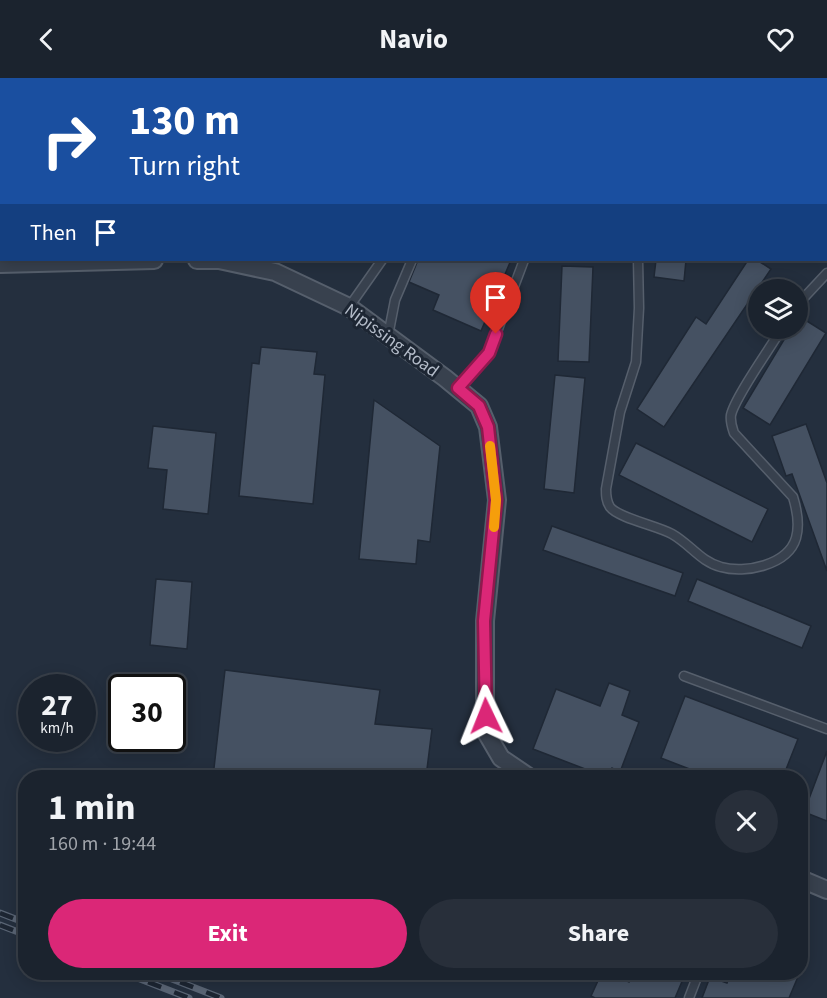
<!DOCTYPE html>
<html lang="en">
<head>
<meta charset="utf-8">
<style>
  body { margin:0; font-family:"Source Sans 3",sans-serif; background:#282f3a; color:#f1f3f6; height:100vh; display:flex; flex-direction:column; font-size:22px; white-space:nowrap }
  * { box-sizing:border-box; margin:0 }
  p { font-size:20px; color:#a0a4aa }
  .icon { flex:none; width:33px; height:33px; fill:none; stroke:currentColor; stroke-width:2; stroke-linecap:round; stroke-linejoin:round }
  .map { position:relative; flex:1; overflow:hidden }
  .details { position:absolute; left:18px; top:692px; width:790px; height:210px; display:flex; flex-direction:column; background:#1b232e; border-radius:24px; box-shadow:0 3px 15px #0003,0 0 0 2px #39404a }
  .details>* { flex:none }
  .top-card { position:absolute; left:0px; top:0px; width:828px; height:183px; box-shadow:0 3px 15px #0003,0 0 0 2px #39404a; background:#1a4fa0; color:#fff; overflow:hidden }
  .fabs { position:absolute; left:748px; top:201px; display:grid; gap:12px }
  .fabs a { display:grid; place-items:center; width:60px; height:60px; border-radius:50%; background:#1b232e; box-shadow:0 3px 15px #0003,0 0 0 2px #39404a; font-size:30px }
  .speed { position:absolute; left:18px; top:596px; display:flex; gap:12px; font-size:30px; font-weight:700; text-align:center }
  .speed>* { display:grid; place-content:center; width:78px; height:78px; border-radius:50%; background:#1b232e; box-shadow:0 3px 15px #0003,0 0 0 2px #39404a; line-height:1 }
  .speed small { font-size:15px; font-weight:400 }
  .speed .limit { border:3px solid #111; border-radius:9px; background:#fff; color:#111 }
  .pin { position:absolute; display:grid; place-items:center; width:51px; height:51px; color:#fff; margin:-62px -26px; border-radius:50% 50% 50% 0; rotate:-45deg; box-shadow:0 0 6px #0007 }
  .pin .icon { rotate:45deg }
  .me { position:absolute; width:66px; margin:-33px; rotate:358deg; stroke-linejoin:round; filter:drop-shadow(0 0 4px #0008) }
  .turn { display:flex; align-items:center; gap:21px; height:126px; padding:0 30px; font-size:27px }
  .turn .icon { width:78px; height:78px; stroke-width:2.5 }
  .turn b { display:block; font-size:42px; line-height:51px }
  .then { display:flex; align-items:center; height:57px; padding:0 30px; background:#0003; gap:12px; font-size:22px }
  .round { display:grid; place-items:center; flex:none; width:63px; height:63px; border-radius:32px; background:#282f3a }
  .head { display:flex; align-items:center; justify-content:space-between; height:102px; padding:0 30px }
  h1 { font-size:36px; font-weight:700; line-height:45px }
  .button { display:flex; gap:12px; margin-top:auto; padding:12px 30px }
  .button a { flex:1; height:69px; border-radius:36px; background:#db2777; color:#fff; font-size:24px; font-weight:700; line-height:69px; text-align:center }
  .button a+a { background:#282f3a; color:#f1f3f6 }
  header { display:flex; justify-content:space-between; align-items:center; height:78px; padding:0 30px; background:#1b232e; font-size:27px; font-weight:700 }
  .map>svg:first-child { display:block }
</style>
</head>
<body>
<header><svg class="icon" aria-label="back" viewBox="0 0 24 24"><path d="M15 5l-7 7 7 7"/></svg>Navio<svg class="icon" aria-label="heart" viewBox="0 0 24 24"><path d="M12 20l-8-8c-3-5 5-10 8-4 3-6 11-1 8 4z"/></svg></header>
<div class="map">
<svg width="827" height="920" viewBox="0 0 827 920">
  <rect width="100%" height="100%" fill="#242f3e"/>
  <!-- building -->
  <g fill="#455162" stroke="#1f2835" stroke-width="1.5">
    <path d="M 418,182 L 511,182 L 481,253 L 433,232 L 439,217 L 409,204 Z"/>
    <path d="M 656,182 L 686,182 L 684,203 L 654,199 Z"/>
    <path d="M 748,182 L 757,182 L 771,191 L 664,349 L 637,331 L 696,239 L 706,246 Z"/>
    <path d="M 562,188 L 593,189 L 589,284 L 558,283 Z"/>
    <path d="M 799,238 L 826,255 L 770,347 L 743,330 L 791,250 L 798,250 Z"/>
    <path d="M 261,269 L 317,274 L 314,296 L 325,297 L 313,426 L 239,418 L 252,285 L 259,286 Z"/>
    <path d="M 555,297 L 585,300 L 574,415 L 544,411 Z"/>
    <path d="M 374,322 L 440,368 L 430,464 L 418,462 L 416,486 L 359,481 Z"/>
    <path d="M 806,346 L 827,405 L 827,493 L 792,396 L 786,398 L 772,358 Z"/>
    <path d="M 153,348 L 216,355 L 208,436 L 163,431 L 167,392 L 148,390 Z"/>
    <path d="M 636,365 L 768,431 L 752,464 L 619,397 Z"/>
    <path d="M 552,448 L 683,495 L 675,518 L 543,472 Z"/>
    <path d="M 156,501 L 192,504 L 187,571 L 150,567 Z"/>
    <path d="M 697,501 L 811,548 L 802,570 L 688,523 Z"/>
    <path d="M 225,592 L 380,612 L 375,646 L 432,651 L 426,699 L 213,699 Z"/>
    <path d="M 609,605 L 630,613 L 622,637 L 639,644 L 620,694 L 612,690 L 608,699 L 606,699 L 533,671 L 556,611 L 600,628 Z"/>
    <path d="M 685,618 L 798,661 L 783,699 L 689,699 L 692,692 L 661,680 Z"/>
    <path d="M 827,673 L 827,743 L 804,734 Z"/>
    <path d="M 602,894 L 608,894 L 629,904 L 633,894 L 686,894 L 675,920 L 595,920 L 591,918 Z"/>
    <path d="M 731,894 L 800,894 L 789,920 L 702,920 L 710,899 L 727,905 Z"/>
  </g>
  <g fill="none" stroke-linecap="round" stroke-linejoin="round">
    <defs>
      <g id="lane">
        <path d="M 770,2 L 785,0"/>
        <path d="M 638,182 L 639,230 L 636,284 L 620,334 L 606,411 C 606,417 606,423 610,429 C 618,440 658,448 672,456 C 690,466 701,484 721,489 C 745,496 788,487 796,460 C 800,446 797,432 793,419 L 734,355 C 732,349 730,344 731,337 C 735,319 771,269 782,250"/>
        <path d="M 798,226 L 827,195"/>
        <path d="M 349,229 L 382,182"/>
        <path d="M 388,258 L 395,222 L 412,182"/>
        <path d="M 457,310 L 489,275 L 524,182"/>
        <path d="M 684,598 L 827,651"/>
        <path d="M 689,920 L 699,894"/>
      </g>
      <g id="street">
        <path d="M 197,182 L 219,182 L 275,194 L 349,229 L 445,300 L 479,328 L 488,349 L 497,422 L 485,543 L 485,620 L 487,656 L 501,680 L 529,699"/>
        <path d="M 0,186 L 154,182"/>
        <path d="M 801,801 L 827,812"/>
      </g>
      <g id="secondary">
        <path d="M 649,0 L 651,2"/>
        <path d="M 826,161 L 827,162"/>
      </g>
    </defs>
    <!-- lane casing -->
    <use href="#lane" stroke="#565f6c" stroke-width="11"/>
    <!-- street casing -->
    <use href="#street" stroke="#565f6c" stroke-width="20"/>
    <!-- secondary casing -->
    <use href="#secondary" stroke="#565f6c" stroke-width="26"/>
    <!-- lane -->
    <use href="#lane" stroke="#38414e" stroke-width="8"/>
    <!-- street -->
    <use href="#street" stroke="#38414e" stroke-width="16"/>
    <!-- secondary -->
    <use href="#secondary" stroke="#465061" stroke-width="22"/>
    <defs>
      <g id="rail">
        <path d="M 0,835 L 26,845"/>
        <path d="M 0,847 L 26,857"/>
        <path d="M 122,894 L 189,920"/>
        <path d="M 154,894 L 221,920"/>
      </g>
    </defs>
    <!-- rail casing -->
    <use href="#rail" stroke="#5a6575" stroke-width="7"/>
    <!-- rail -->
    <use href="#rail" stroke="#1d2633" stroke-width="4.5" stroke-dasharray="14" stroke-linecap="butt"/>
  </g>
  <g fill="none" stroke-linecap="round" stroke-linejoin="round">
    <defs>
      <path id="route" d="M 486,638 L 484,543 L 496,422 L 488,349 L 479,328 L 458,310 L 489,275 L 496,256"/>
    </defs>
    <!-- route casing -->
    <use href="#route" stroke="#8e194d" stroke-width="15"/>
    <!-- route -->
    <use href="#route" stroke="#db2777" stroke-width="10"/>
    <!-- slow -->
    <path stroke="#f59e0b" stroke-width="10" d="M 490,368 L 496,422 L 494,449"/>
  </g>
  <g text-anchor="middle" stroke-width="6" stroke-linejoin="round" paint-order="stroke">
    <!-- street labels -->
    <g font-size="18" fill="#b4bcc9" stroke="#1d2633">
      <text transform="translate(392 262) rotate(36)" y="6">Nipissing Road</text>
    </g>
  </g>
</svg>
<div class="fabs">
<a><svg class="icon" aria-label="layers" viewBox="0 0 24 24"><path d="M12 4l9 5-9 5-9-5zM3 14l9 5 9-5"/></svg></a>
</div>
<div class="speed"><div>27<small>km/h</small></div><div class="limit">30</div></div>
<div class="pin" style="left:496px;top:256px;background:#d93025"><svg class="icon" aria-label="arrive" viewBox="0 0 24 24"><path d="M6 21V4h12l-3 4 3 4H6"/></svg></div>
<svg class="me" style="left:486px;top:638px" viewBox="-20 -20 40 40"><path d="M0-17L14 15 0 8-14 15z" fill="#db2777" stroke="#fff" stroke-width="4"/></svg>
<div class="top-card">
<div class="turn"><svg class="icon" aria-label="right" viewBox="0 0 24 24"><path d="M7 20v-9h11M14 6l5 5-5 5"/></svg><div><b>130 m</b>Turn right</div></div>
<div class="then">Then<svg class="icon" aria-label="arrive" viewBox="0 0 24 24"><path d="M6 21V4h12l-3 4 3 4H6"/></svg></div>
</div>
<section class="details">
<div class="head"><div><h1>1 min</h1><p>160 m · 19:44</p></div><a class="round"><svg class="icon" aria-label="close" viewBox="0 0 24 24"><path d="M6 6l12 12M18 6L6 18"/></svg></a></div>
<div class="button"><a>Exit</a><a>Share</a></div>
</section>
</div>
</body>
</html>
